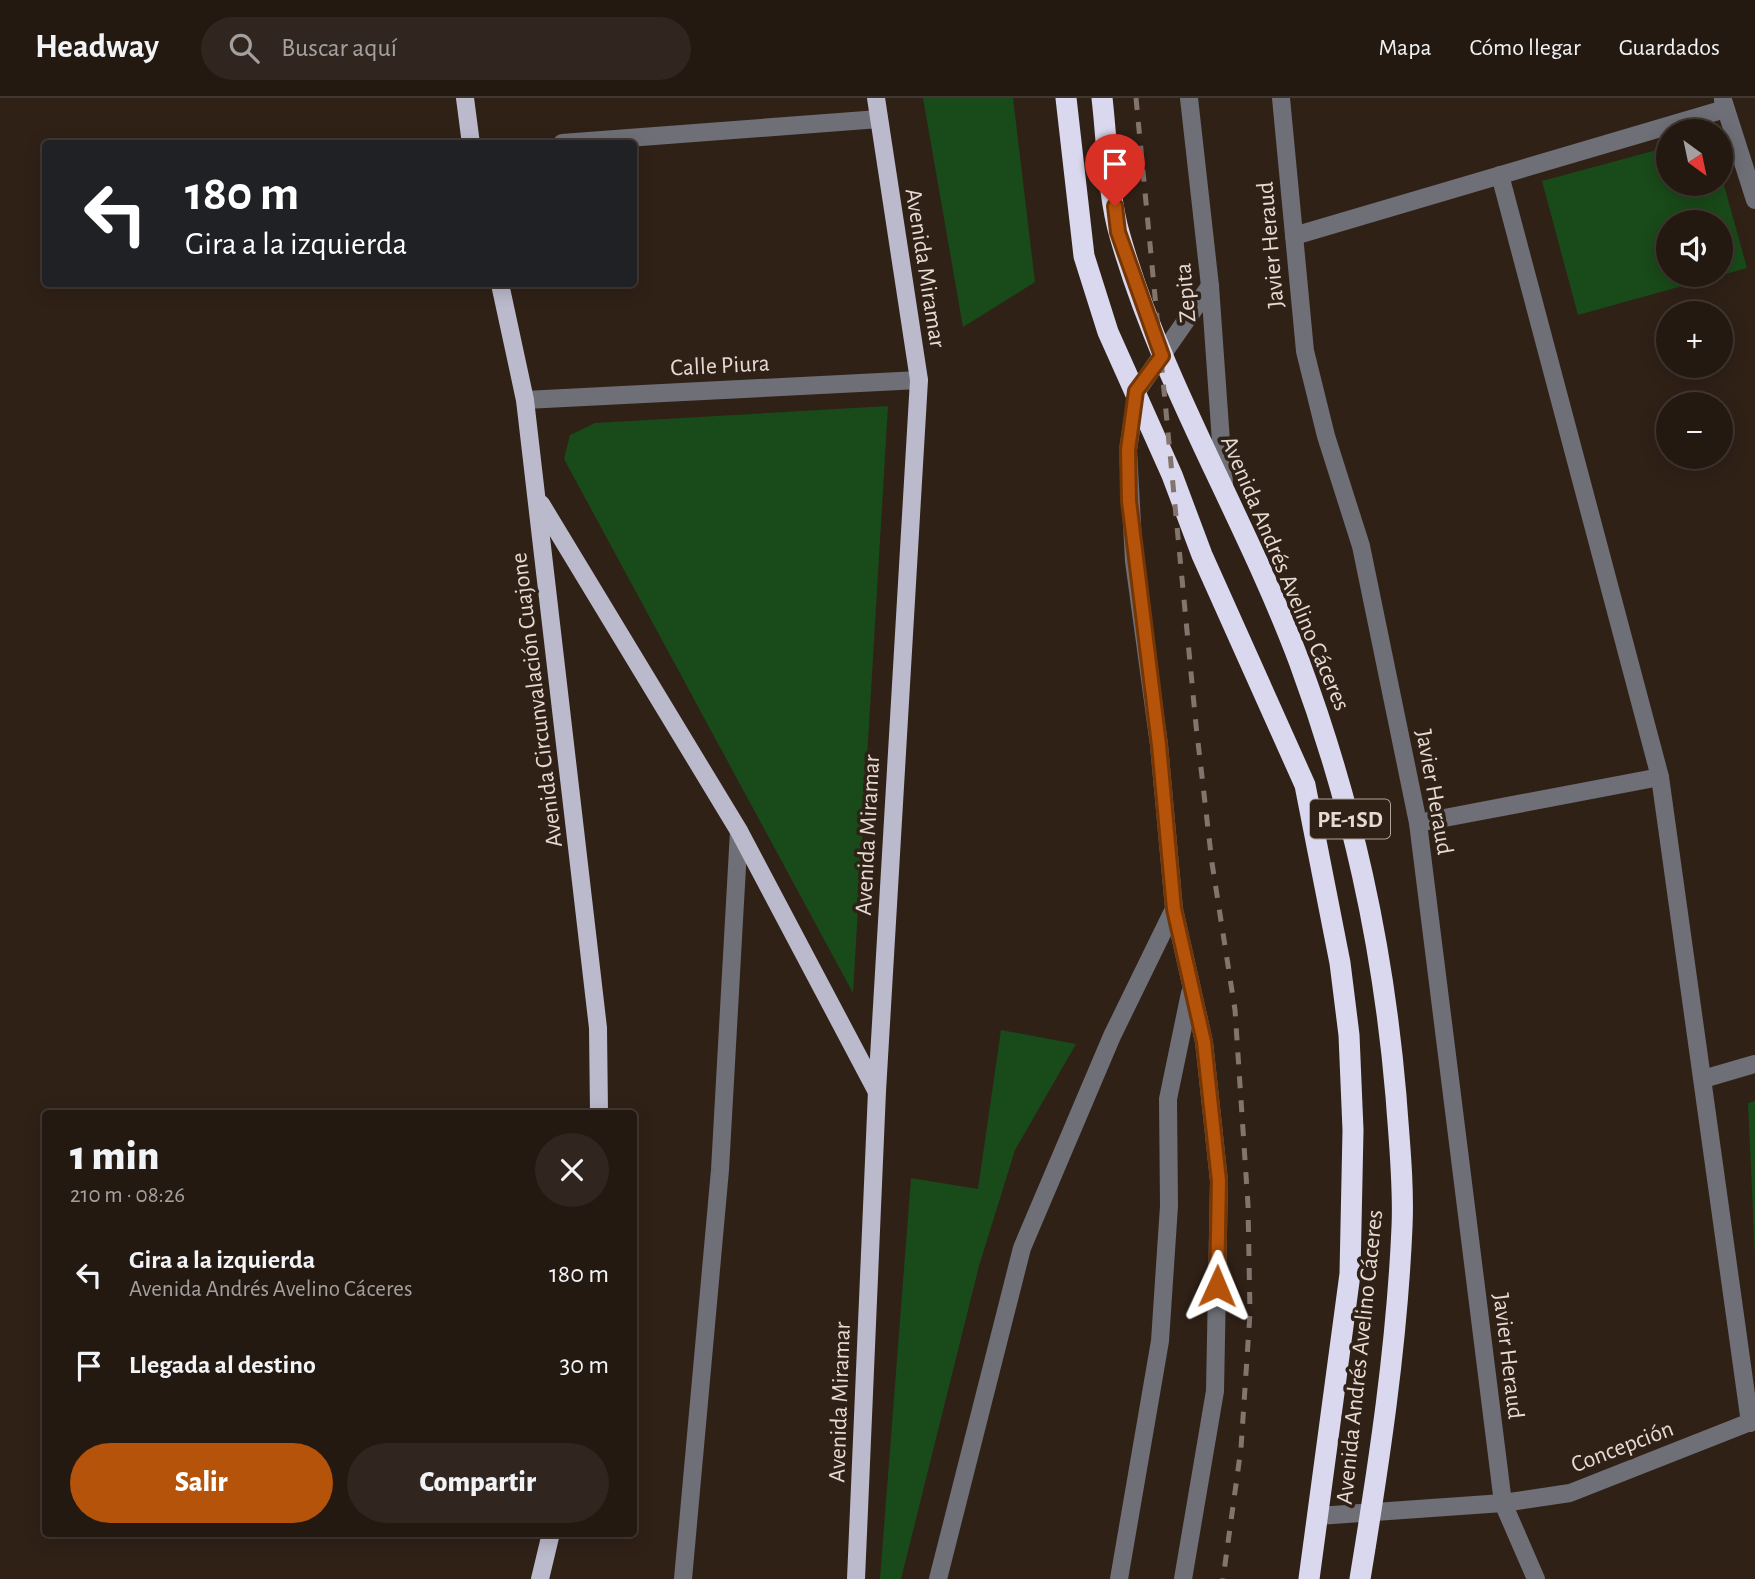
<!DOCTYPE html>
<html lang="es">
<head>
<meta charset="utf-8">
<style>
  body { margin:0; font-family:"Alegreya Sans",sans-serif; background:#30261f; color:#f1f3f6; height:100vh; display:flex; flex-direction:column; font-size:26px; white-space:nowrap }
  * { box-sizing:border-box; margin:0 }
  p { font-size:23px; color:#a3a09f }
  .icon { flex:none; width:38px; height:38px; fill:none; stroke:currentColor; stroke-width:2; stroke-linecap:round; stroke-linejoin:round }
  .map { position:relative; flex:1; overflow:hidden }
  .sheet { position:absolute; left:42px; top:1012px; width:595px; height:427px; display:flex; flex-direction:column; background:#241911; border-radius:7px; box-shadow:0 4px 18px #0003,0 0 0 2px #413831 }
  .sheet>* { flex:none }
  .hud { position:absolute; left:42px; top:42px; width:595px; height:147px; border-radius:7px; box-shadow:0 4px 18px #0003,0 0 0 2px #413831; background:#202124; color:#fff; overflow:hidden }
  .needle { width:46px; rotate:147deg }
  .controls { position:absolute; left:1656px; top:21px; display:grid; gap:14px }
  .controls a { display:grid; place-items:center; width:77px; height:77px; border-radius:50%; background:#241911; box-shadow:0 4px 18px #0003,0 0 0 2px #413831; font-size:35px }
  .pin { position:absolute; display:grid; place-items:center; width:60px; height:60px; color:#fff; margin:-72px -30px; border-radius:50% 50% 50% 0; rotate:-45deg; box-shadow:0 0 7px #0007 }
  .pin .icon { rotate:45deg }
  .me { position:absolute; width:77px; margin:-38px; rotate:1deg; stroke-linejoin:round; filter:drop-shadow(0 0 5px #0008) }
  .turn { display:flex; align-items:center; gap:24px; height:147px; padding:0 28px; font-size:32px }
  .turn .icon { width:91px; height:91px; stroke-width:2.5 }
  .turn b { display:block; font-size:49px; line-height:60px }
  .round { display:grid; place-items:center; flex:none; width:74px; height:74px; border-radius:37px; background:#30261f }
  .headline { display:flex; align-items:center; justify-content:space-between; height:119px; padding:0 28px }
  h1 { font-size:42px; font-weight:800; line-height:52px }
  .primary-button { display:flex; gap:14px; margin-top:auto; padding:14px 28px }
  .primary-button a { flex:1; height:80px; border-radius:42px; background:#b45309; color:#fff; font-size:28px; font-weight:800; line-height:80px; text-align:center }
  .primary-button a+a { background:#30261f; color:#f1f3f6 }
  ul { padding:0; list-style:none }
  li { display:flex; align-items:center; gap:21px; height:91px; padding:0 28px }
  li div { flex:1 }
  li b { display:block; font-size:26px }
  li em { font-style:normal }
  header { display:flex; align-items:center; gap:42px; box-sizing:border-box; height:98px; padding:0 35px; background:#241911; border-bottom:2px solid #413831 }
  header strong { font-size:33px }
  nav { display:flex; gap:38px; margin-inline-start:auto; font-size:24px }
  .search { width:490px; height:63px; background:#30261f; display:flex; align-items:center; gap:18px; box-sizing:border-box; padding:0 24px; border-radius:38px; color:#a3a09f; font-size:26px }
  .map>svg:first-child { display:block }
</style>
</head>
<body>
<header>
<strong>Headway</strong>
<div class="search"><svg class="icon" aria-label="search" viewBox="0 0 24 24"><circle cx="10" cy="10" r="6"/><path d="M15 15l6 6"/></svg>Buscar aquí</div>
<nav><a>Mapa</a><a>Cómo llegar</a><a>Guardados</a></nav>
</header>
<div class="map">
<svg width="1755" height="1481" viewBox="0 0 1755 1481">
  <rect width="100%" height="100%" fill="#302117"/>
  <!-- green -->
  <g fill="#194a19" fill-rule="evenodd">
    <path d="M 923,0 L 1013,0 L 1035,184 L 963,229 Z"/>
    <path d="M 1668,49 L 1668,86 L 1720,86 L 1720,73 L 1747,170 L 1578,217 L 1542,83 ZM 1668,124 L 1720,124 L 1720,177 L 1668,177 Z"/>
    <path d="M 888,308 L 853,895 L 564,361 L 570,337 L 595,325 Z"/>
    <path d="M 1001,932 L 1076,946 L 1015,1052 L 979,1168 L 901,1481 L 880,1481 L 911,1080 L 978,1091 Z"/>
    <path d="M 1755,1003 L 1755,1159 L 1748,1005 Z"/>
  </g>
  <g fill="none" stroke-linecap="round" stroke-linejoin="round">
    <!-- minor -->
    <g stroke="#6f6f77" stroke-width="18">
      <path d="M 1189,0 L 1210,188 L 1224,386"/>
      <path d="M 1281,0 L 1305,253 L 1326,338 L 1361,448 L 1418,725 L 1503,1405 L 1570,1395 L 1755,1322"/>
      <path d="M 1723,2 L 1755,102"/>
      <path d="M 562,45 L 879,21"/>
      <path d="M 1500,77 L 1660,679 L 1750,1325"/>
      <path d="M 1294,138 L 1725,11"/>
      <path d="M 525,302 L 919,282"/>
      <path d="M 1418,725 L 1660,679"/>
      <path d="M 1174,811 L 1204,944 L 1219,1083 L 1215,1293 L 1183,1481"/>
      <path d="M 1703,981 L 1755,966"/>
      <path d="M 1318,1418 L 1503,1405 L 1536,1481"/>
      <path d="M 683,1481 L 720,1072 L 739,733"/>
      <path d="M 938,1481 L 1022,1150 L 1112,938 L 1174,811 L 1159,647 L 1134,463 L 1128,352 L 1137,293 L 1210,188"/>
      <path d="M 1119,1481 L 1160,1243 L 1169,1108 L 1168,1001 L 1190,895"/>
    </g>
    <!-- major -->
    <g stroke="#bbbacc" stroke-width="18">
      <path d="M 465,0 L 471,46"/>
      <path d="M 500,186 L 525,302 L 598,930 L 599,1015"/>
      <path d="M 541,406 L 739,733 L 876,992"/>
      <path d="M 540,1481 L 551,1435"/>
      <path d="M 856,1481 L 877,993 L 919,282 L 876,0"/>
    </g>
    <!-- highway -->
    <g stroke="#d9d8ee" stroke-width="21">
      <path d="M 1066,0 L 1084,158 L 1108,234 L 1172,377 L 1202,457 L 1305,687 L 1340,865 L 1349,937 L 1353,1032 L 1350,1176 L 1309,1481"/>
      <path d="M 1102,0 C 1107,42 1108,98 1120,138 C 1162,286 1245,419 1299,563 C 1352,706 1383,846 1396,998 C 1399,1041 1404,1086 1402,1129 C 1397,1247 1379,1365 1360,1481"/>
    </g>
    <!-- rail -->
    <path stroke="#83756d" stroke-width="5" stroke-dasharray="12 12" stroke-linecap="butt" d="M 1136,0 L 1196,627 L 1212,765 L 1235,912 L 1248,1107 L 1250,1215 L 1241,1350 L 1223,1481"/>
  </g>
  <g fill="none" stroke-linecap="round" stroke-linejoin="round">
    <defs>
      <path id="route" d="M 1115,108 L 1118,134 L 1162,258 L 1136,293 L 1128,352 L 1129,403 L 1159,647 L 1174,811 L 1204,944 L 1219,1083 L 1217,1188"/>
    </defs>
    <!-- route casing -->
    <use href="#route" stroke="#753606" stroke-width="18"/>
    <!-- route -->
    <use href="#route" stroke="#b45309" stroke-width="12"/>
  </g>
  <g text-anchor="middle" stroke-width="7" stroke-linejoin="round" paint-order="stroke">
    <!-- shield labels -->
    <rect fill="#302117" stroke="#afa29b" stroke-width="2" x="1310" y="701.5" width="80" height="39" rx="5"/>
    <g font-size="23" font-weight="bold" fill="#e5dad4">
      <text x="1350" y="729">PE-1SD</text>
    </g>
    <!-- street labels -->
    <g font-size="24" fill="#e5dad4" stroke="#302117">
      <text transform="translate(1270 147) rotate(-95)" y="8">Javier Heraud</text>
      <text transform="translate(926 170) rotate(81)" y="8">Avenida Miramar</text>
      <text transform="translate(1185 195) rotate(-95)" y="8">Zepita</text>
      <text transform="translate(720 267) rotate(-3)" y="8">Calle Piura</text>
      <text transform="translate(1286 475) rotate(67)" y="8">Avenida Andrés Avelino Cáceres</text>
      <text transform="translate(536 602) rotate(-97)" y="8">Avenida Circunvalación Cuajone</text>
      <text transform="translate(1435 694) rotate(80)" y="8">Javier Heraud</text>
      <text transform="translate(867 737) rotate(-87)" y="8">Avenida Miramar</text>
      <text transform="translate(1509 1258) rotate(83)" y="8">Javier Heraud</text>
      <text transform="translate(1359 1259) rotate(-84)" y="8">Avenida Andrés Avelino Cáceres</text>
      <text transform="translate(839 1304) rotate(-88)" y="8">Avenida Miramar</text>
      <text transform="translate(1622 1348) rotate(-21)" y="8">Concepción</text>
    </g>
  </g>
</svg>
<div class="controls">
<a><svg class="needle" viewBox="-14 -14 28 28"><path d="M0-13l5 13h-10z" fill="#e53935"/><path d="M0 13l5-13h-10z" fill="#a3a09f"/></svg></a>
<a><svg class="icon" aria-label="sound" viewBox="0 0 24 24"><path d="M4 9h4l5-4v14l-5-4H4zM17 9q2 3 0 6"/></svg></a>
<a>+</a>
<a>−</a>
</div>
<div class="pin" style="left:1115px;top:108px;background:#d93025"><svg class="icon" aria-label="arrive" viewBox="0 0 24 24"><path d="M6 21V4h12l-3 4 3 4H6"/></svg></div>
<svg class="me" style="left:1217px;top:1188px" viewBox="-20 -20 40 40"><path d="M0-17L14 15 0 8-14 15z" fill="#b45309" stroke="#fff" stroke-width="4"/></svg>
<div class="hud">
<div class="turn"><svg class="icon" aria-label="left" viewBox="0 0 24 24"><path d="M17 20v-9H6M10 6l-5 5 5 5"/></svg><div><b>180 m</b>Gira a la izquierda</div></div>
</div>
<section class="sheet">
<div class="headline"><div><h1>1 min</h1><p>210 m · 08:26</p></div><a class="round"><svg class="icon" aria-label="close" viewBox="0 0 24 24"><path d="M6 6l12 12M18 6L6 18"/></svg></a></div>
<ul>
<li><svg class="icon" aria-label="left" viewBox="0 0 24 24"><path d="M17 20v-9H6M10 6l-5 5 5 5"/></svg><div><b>Gira a la izquierda</b><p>Avenida Andrés Avelino Cáceres</p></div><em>180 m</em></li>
<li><svg class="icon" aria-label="arrive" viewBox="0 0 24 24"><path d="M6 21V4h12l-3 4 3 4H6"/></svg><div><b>Llegada al destino</b></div><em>30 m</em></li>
</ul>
<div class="primary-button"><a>Salir</a><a>Compartir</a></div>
</section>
</div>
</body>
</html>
